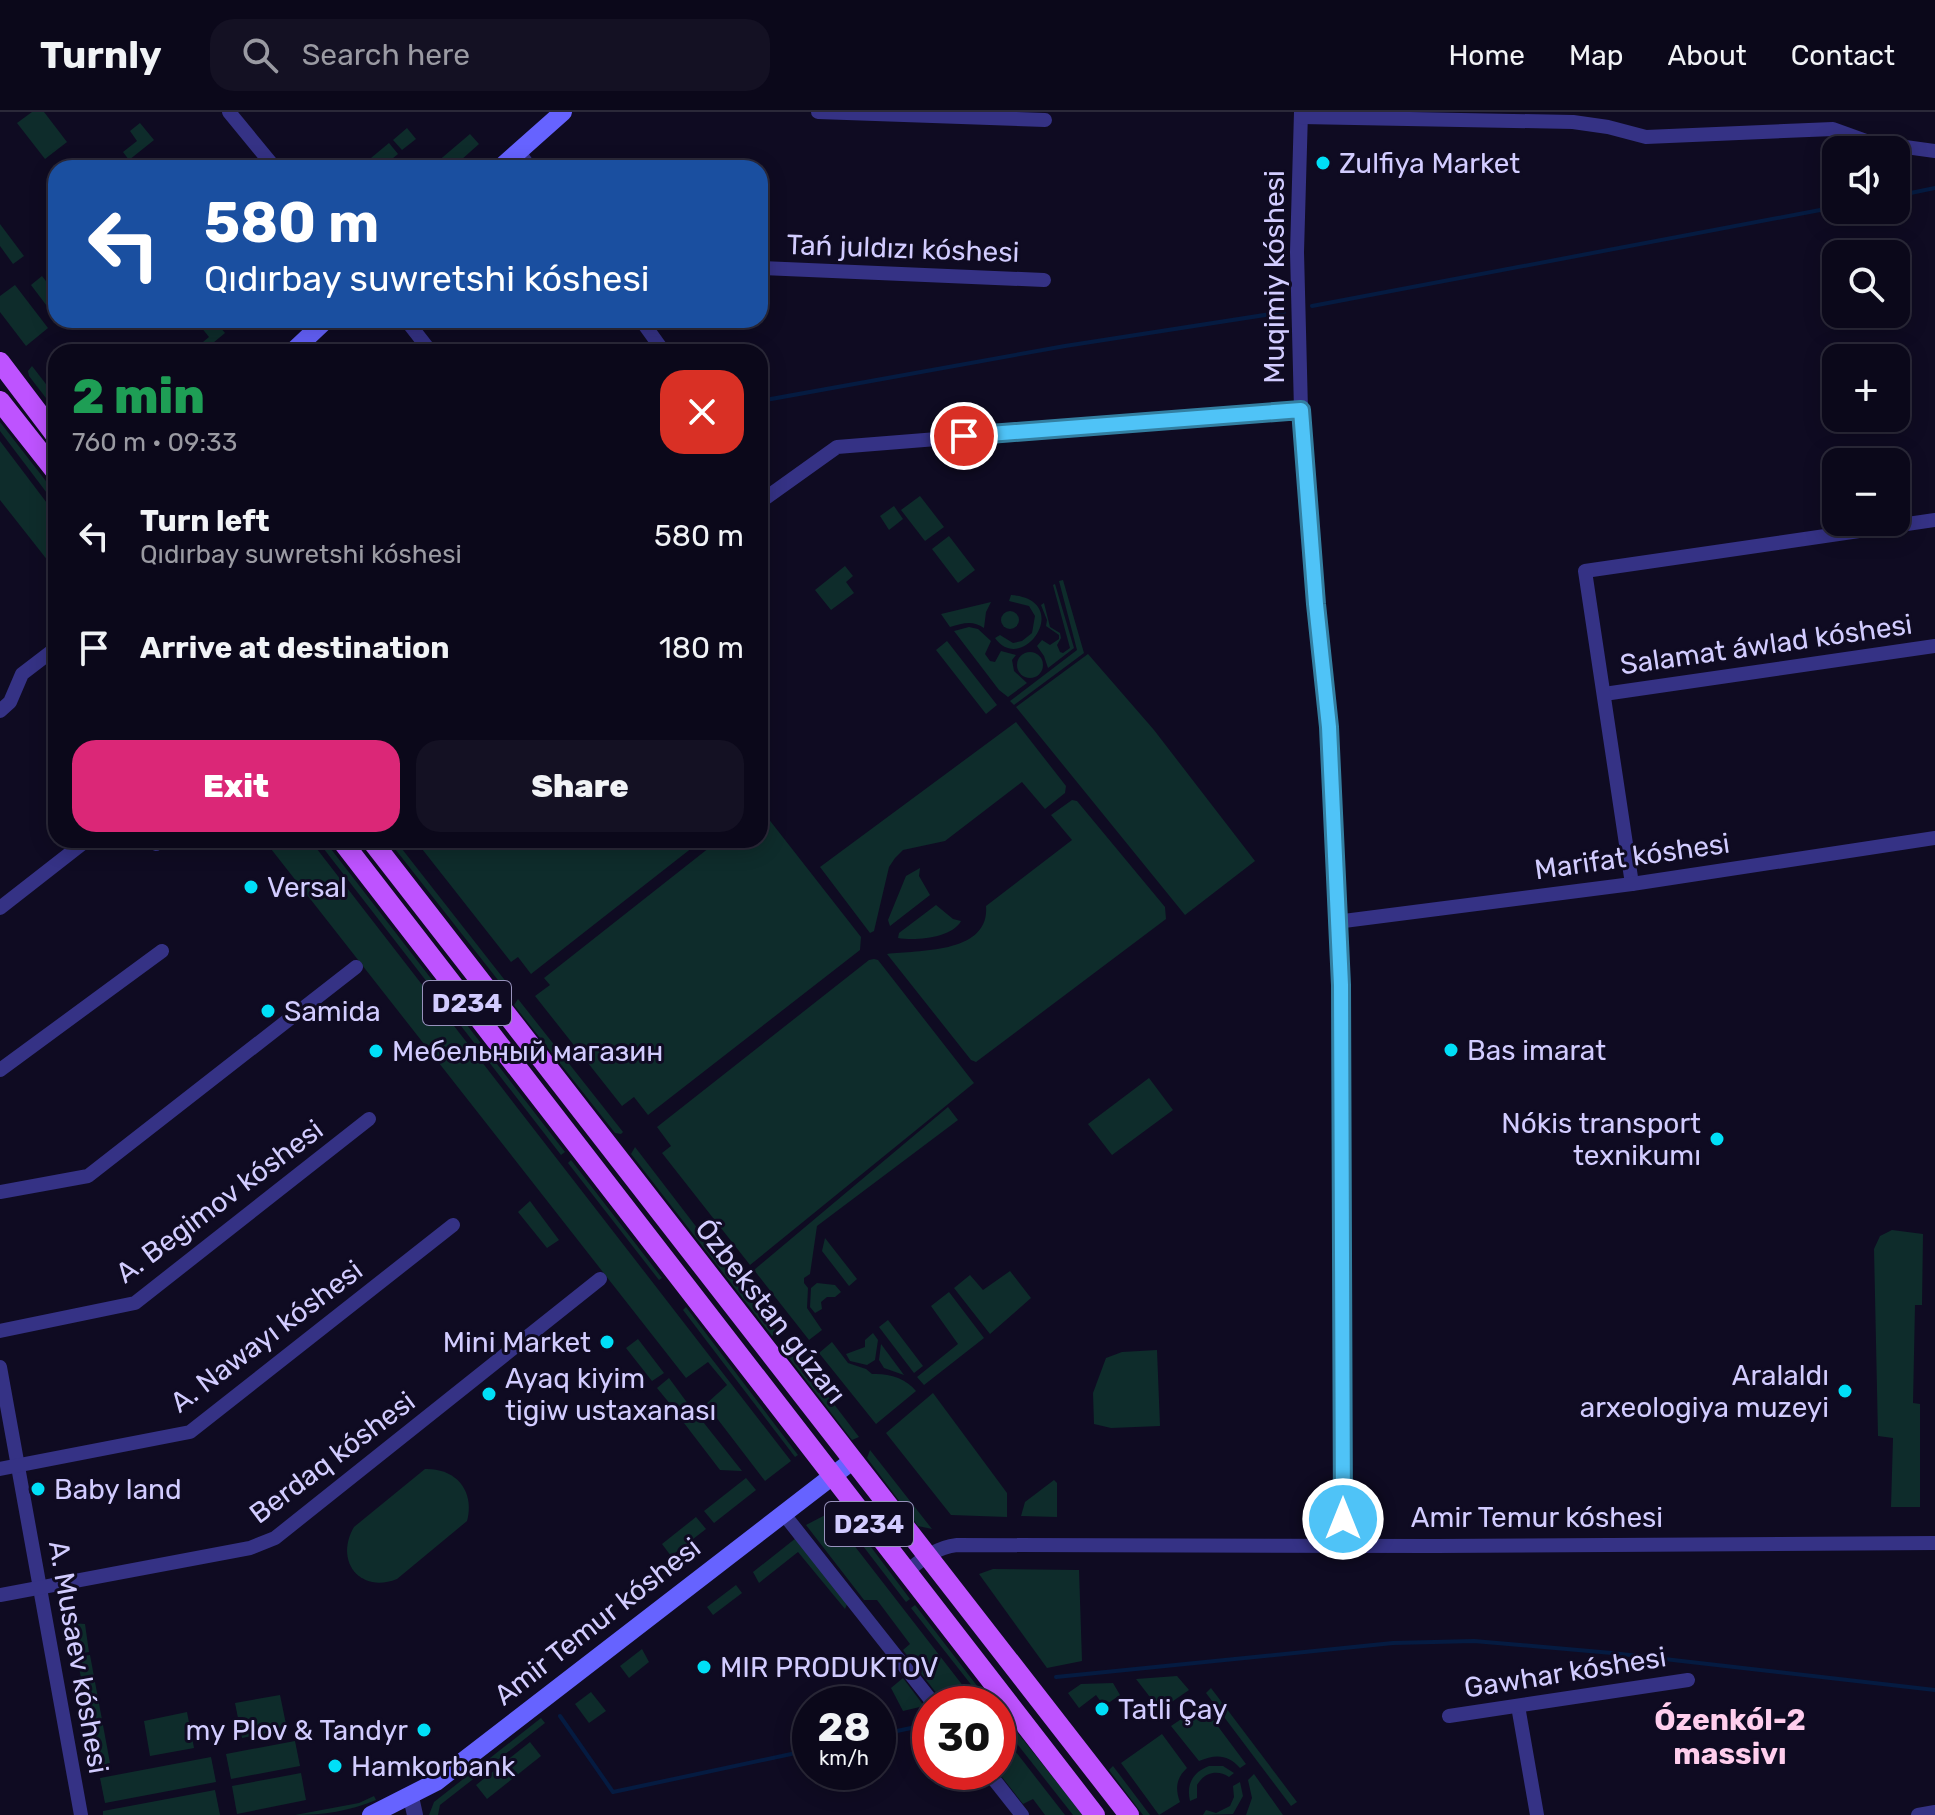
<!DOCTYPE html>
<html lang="en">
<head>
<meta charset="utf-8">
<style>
  body { margin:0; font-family:Rubik,sans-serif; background:#141123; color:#f1f3f6; height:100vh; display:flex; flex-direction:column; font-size:30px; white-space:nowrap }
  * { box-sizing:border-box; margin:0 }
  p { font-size:26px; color:#9a9aa2 }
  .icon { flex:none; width:44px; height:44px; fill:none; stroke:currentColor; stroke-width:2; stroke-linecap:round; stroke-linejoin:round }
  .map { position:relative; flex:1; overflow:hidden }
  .panel { position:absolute; left:48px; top:232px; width:720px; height:504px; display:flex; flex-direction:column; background:#0b081a; border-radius:24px; box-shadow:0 4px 20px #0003,0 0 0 2px #2b2939 }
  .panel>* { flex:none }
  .hud { position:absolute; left:48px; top:48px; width:720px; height:168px; border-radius:24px; box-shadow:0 4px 20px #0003,0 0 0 2px #2b2939; background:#1a4fa0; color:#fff; overflow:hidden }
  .controls { position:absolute; left:1822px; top:24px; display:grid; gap:16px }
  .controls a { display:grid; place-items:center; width:88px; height:88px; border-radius:16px; background:#0b081a; box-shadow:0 4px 20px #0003,0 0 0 2px #2b2939; font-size:40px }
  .speed { position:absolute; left:792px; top:1574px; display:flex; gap:16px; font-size:40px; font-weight:700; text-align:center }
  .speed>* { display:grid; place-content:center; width:104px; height:104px; border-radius:50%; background:#0b081a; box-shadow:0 4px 20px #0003,0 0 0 2px #2b2939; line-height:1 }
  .speed small { font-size:20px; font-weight:400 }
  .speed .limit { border:12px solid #d22; background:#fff; color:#111 }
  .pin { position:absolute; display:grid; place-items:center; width:68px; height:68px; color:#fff; margin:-34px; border:4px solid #fff; border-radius:50%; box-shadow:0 2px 8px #0007 }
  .me { position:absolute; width:88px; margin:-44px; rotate:0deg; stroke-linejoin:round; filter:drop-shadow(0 0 6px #0008) }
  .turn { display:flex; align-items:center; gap:28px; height:168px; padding:0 24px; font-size:36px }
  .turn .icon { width:104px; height:104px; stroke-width:2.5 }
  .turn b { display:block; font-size:56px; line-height:68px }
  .round { display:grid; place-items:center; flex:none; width:84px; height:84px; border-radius:24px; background:#141123 }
  .headline { display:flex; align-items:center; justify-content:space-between; height:136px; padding:0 24px }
  h1 { font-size:48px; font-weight:800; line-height:60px; color:#1e9e55 }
  .primary-button { display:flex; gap:16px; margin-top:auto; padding:16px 24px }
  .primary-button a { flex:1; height:92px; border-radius:24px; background:#db2777; color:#fff; font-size:32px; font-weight:800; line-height:92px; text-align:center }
  .primary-button a+a { background:#141123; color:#f1f3f6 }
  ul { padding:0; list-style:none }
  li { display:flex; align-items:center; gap:24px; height:112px; padding:0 24px }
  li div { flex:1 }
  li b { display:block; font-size:30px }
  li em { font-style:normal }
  header { display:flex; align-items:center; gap:48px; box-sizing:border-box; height:112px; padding:0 40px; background:#0b081a; border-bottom:2px solid #2b2939 }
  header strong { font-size:38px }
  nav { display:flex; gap:44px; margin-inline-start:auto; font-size:28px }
  .search { width:560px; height:72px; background:#141123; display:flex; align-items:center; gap:20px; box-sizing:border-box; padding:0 28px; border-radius:24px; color:#9a9aa2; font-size:30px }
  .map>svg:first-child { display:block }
</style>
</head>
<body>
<header>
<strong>Turnly</strong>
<div class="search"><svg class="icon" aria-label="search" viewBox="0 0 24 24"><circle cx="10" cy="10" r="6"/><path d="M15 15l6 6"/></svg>Search here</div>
<nav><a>Home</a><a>Map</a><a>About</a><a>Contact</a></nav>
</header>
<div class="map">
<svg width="1935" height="1703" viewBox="0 0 1935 1703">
  <rect width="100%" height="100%" fill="#0f0b22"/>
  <!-- green -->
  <g fill="#0e2c2b">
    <path d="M 32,0 L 44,0 L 67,30 L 45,47 L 17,11 Z"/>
    <path d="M 140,11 L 154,28 L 129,48 L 123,40 L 137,29 L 130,19 Z"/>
    <path d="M 407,16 L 416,27 L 402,38 L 393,28 Z"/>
    <path d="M 470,22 L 479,32 L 452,56 L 430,56 Z"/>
    <path d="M 389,31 L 398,42 L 381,56 L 359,56 Z"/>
    <path d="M 0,112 L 24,144 L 13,152 L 0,134 Z"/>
    <path d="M 42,164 L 56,182 L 56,206 L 31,173 Z"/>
    <path d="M 15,173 L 48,216 L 26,234 L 0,200 L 0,184 Z"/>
    <path d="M 210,208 L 214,208 L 225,221 L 202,240 L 191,240 L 209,225 L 201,215 Z"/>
    <path d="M 32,254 L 56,285 L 56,299 L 29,264 L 28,259 Z"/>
    <path d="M 0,310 L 56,382 L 56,393 L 0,319 Z"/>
    <path d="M 0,329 L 56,403 L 56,459 L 0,388 Z"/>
    <path d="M 920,384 L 944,415 L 925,429 L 901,398 Z"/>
    <path d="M 894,394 L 903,407 L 889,418 L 880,404 Z"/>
    <path d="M 949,424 L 975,458 L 958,471 L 932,437 Z"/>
    <path d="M 845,454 L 853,464 L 846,470 L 854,481 L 831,498 L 815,478 Z"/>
    <path d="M 1063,468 L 1084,541 L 1014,593 L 1010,589 L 1077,538 L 1059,469 Z"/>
    <path d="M 1055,472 L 1074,536 L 1048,556 L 1044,544 L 1037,534 L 1042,528 L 1050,533 L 1059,527 L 1059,523 L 1046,514 L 1047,508 L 1041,493 L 1044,491 L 1050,515 L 1060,521 L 1061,526 L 1057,533 L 1060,540 L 1063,541 L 1070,536 L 1053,473 Z"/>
    <path d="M 1011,483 C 1075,488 1023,565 995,526 L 1000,523 L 1013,531 L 1022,529 L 1032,521 L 1035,504 L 1029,494 L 1009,489 Z"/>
    <path d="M 991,490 L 986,500 L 984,516 C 973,508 963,511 950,515 L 941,502 Z"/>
    <circle cx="1010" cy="508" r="9"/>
    <path d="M 969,515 L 978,517 L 991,529 L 985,542 L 990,549 L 995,550 L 1001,539 L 1016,543 L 1012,548 L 1014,559 L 1027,571 L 1008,585 L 999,578 L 954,519 Z"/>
    <path d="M 947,529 L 997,593 L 986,602 L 936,538 Z"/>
    <circle cx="1030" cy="553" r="13"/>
    <path d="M 1088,542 L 1154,618 L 1255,749 L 1185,803 L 1016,595 Z"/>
    <path d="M 1016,610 L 1066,674 L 1065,681 L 1045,697 L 1022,670 L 945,729 L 903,738 L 895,746 L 889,755 L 874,819 L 870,821 L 820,755 Z"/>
    <path d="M 1072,688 L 1077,689 L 1165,795 L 1166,807 L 976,950 L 971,948 L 887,842 C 919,838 990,842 986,794 L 1072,728 L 1051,703 Z"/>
    <path d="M 760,696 L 861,825 L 860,838 L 648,1003 L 634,985 L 622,994 L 535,884 L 550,873 L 544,866 L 719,728 L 760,728 Z"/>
    <path d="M 264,728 L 310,728 L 791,1349 L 765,1369 L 706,1292 L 727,1273 L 708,1250 L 686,1266 Z"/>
    <path d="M 317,728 L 324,728 L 565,1040 L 561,1043 Z"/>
    <path d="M 388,728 L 395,728 L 511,876 L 505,877 Z"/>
    <path d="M 415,728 L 702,728 L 531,862 L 518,845 L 511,850 Z"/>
    <path d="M 920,756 L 919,764 L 930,783 L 890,814 L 888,808 L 906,764 Z"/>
    <path d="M 936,793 L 953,807 L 961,809 C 952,826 916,829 898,826 L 899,821 Z"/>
    <path d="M 874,847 L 878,848 L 974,971 L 750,1153 L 662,1041 L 671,1034 L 657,1015 L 869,848 Z"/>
    <path d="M 518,887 L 623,1020 L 621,1022 L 615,1021 L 514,893 Z"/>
    <path d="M 1149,966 L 1173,998 L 1112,1043 L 1088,1012 Z"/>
    <path d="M 948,995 L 958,1008 L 817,1114 L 810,1162 L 804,1166 L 804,1171 L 808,1176 L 807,1196 L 822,1218 L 809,1228 L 754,1158 Z"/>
    <path d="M 635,1035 L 777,1220 L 772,1224 L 631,1042 Z"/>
    <path d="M 571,1048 L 662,1166 L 659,1168 L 568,1051 Z"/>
    <path d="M 530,1089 L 559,1128 L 547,1136 L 518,1100 Z"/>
    <path d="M 1892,1118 L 1923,1122 L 1922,1193 L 1915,1193 L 1913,1291 L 1920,1292 L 1920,1395 L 1891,1395 L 1893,1326 L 1878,1324 L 1874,1137 L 1880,1124 Z"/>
    <path d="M 825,1126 L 857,1167 L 849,1174 L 822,1139 Z"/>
    <path d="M 1010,1159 L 1031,1186 L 990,1222 L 954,1176 L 970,1163 L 983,1178 Z"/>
    <path d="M 817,1171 L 835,1173 L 841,1180 L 835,1185 L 827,1185 L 821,1190 L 822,1197 L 815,1201 L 810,1195 L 811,1176 Z"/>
    <path d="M 949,1180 L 984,1226 L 924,1273 L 917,1265 L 958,1232 L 931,1194 Z"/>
    <path d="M 686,1195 L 798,1343 L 795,1345 L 683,1198 Z"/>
    <path d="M 888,1208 L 923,1254 L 914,1261 L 879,1215 Z"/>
    <path d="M 873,1221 L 878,1228 L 875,1248 L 867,1253 L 850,1249 L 846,1242 L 865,1235 L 865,1228 Z"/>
    <path d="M 638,1227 L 664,1261 L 652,1269 L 626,1236 Z"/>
    <path d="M 832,1230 L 848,1251 L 866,1257 L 872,1262 C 888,1261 906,1266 916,1279 L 876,1312 L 819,1241 Z"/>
    <path d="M 881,1232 L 904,1263 L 884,1256 L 879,1248 Z"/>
    <path d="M 1157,1238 L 1160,1314 L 1111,1316 L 1094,1312 L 1093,1281 L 1106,1246 L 1122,1240 Z"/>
    <path d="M 795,1241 L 859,1325 L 852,1328 L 789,1246 Z"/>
    <path d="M 669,1266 L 691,1296 L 680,1304 L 657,1276 Z"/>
    <path d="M 933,1281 L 1007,1381 L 1007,1405 L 951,1403 L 886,1321 Z"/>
    <path d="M 696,1301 L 742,1359 L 720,1358 L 684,1311 Z"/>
    <path d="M 870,1338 L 932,1417 L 918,1414 L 867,1346 Z"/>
    <path d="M 425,1357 C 456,1356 475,1379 467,1409 L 397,1467 C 360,1482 334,1449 354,1415 Z"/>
    <path d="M 746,1366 L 756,1378 L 714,1411 L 704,1399 Z"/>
    <path d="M 1054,1368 L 1057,1371 L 1057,1405 L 1021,1404 L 1025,1390 Z"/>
    <path d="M 830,1391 L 838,1391 L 910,1487 L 906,1490 Z"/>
    <path d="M 829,1401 L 974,1588 L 944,1591 L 903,1538 L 910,1532 L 877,1488 L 864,1488 L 806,1413 Z"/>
    <path d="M 696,1405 L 706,1417 L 671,1444 L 662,1432 Z"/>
    <path d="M 796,1426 L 848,1490 L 845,1497 L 798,1440 L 759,1471 L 753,1460 Z"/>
    <path d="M 993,1457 L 1079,1458 L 1082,1549 L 1047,1556 L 979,1462 Z"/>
    <path d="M 736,1473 L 742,1481 L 713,1503 L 707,1495 Z"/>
    <path d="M 915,1493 L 981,1579 L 980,1584 L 911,1496 Z"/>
    <path d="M 72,1511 L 85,1512 L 89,1540 L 77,1542 Z"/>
    <path d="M 642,1537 L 649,1550 L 629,1566 L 620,1554 Z"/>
    <path d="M 90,1543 L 110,1651 L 98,1654 L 77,1545 Z"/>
    <path d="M 1177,1564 L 1189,1578 L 1160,1598 L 1136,1567 Z"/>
    <path d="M 903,1566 L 924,1594 L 903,1599 L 891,1576 Z"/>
    <path d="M 1113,1571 L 1120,1583 L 1104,1594 L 1096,1583 L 1079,1596 L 1068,1581 L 1081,1572 Z"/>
    <path d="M 1211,1576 L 1297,1690 L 1291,1694 L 1206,1581 Z"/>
    <path d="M 591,1580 L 606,1599 L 589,1611 L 575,1592 Z"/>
    <path d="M 280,1583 L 287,1617 L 242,1626 L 235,1591 Z"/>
    <path d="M 1202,1593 L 1246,1652 L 1240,1656 C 1228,1642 1215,1642 1199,1649 L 1171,1614 Z"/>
    <path d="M 187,1600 L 194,1636 L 150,1644 L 144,1609 Z"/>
    <path d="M 541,1606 L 545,1611 L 440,1693 L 438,1703 L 429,1703 L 434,1690 Z"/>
    <path d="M 1000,1610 L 1009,1610 L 1083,1703 L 1073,1703 Z"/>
    <path d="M 998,1617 L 1065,1703 L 1045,1703 L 1033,1687 L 1023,1692 L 998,1660 Z"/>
    <path d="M 1162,1622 L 1187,1656 C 1176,1666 1175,1677 1180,1690 L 1159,1703 L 1121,1651 Z"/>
    <path d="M 295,1629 L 300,1654 L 231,1667 L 226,1642 Z"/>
    <path d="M 530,1630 L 541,1644 L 487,1687 L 476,1673 Z"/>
    <path d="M 211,1645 L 216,1670 L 105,1691 L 100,1666 Z"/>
    <path d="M 1113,1654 L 1150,1703 L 1143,1703 L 1109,1658 Z"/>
    <path d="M 1209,1654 L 1223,1654 L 1234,1661 L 1229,1665 C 1217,1657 1204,1661 1197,1673 L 1197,1686 L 1190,1689 C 1186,1672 1193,1660 1209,1654 Z"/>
    <path d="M 301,1661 L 306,1688 L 237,1702 L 232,1674 Z"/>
    <path d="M 1254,1662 L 1283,1703 L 1246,1703 L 1252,1686 L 1248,1668 Z"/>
    <path d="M 1240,1670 L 1243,1684 L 1233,1702 L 1203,1703 L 1206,1698 L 1216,1701 L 1230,1694 L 1234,1685 L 1233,1674 Z"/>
    <path d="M 215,1678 L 220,1703 L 103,1703 L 103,1699 Z"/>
    <path d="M 374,1684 L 376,1688 C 350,1699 323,1703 295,1703 L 359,1691 Z"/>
  </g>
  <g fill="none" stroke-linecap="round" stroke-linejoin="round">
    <!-- stream -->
    <g stroke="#051b41" stroke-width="4">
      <path d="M 1896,84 L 1935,76"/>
      <path d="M 1312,194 L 1836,95"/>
      <path d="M 760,289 L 1065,234 L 1284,200"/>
      <path d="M 1056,1565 L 1393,1531 L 1474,1529 L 1612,1541 L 1935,1578"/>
      <path d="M 560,1604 L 613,1680 L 810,1638"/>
      <path d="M 878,1623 L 930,1612"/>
    </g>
    <!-- minor -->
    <g stroke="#353285" stroke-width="14">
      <path d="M 229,0 L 275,56"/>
      <path d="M 818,0 L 1045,8"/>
      <path d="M 1301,0 L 1297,140 L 1301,298 L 1316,492 L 1329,615 L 1341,873 L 1343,1433"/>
      <path d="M 1301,5 L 1573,10 L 1608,15 L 1646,25 L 1833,17 L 1869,30 L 1935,39"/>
      <path d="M 519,40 L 530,56"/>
      <path d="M 760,156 L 1044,168"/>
      <path d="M 406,208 L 431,240"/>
      <path d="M 641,208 L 664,240"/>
      <path d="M 760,390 L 837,335 L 1301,298"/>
      <path d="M 1604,582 L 1935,534"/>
      <path d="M 0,599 L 10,590 L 22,562 L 56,536"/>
      <path d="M 156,732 L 161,728"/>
      <path d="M 1632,772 L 1585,459 L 1935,408"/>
      <path d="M 0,796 L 87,728"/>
      <path d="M 1336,810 L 1632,772 L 1935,726"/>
      <path d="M 0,958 L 162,839"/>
      <path d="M 0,1080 L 88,1064 L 356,855"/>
      <path d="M 0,1219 L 135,1191 L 369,1007"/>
      <path d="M 0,1255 L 81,1703"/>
      <path d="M 0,1357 L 190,1320 L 453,1113"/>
      <path d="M 783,1401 L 934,1592"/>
      <path d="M 906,1460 C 922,1447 937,1435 957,1433 L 1436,1434 L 1935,1431"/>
      <path d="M 0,1483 L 250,1436 L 275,1426 L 600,1167"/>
      <path d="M 1518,1594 L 1537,1703"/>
      <path d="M 1449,1604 L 1688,1568"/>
      <path d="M 988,1660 L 1022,1703"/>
      <path d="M 1918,1703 L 1935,1700"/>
    </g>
    <!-- tertiary -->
    <path stroke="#353285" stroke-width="16" d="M 411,1685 L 415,1703"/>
    <!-- secondary -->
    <g stroke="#6663ff" stroke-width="18">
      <path d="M 500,56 L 563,0"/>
      <path d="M 292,240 L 326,208"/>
      <path d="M 371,1703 L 436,1670 L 852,1349"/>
    </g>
    <!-- primary -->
    <g stroke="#be53ff" stroke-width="20">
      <path d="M 0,250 L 56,324"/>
      <path d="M 0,289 L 56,360"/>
      <path d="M 341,728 L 1095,1703"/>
      <path d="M 371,728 L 1129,1703"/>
    </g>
  </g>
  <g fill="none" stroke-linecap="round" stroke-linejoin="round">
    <defs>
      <path id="route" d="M 964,324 L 1301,298 L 1316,492 L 1329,615 L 1341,873 L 1343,1407"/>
    </defs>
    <!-- route casing -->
    <use href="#route" stroke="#337fa1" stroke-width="20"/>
    <!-- route -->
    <use href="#route" stroke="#4fc3f7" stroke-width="14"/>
  </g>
  <!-- markers -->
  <g fill="#00dff7" stroke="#0f0b22" stroke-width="3">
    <circle cx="1323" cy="51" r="8"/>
    <circle cx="251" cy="775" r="8"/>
    <circle cx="268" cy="899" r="8"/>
    <circle cx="1451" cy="938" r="8"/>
    <circle cx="376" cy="939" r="8"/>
    <circle cx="1717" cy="1027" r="8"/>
    <circle cx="607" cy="1230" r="8"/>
    <circle cx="1845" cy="1279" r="8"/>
    <circle cx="489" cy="1282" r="8"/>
    <circle cx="38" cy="1377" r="8"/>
    <circle cx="704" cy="1555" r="8"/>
    <circle cx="1102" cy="1597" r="8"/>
    <circle cx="424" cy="1618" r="8"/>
    <circle cx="335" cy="1654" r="8"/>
  </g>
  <g text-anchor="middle" stroke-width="6" stroke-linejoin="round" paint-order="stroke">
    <!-- shield labels -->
    <g fill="#0f0b22" stroke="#9892bd" stroke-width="2">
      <rect x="423" y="869" width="88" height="44" rx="6"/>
      <rect x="825" y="1390" width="88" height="44" rx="6"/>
    </g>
    <g font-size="26" font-weight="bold" fill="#d2ccff">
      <text x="467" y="900">D234</text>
      <text x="869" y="1421">D234</text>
    </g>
    <!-- poi labels -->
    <g font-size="28" fill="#d2ccff" stroke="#0f0b22" text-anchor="start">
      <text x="1339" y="61">Zulfiya Market</text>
      <text x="267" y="785">Versal</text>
      <text x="284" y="909">Samida</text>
      <text x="1467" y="948">Bas imarat</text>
      <text x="392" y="949">Мебельный магазин</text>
      <text x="1701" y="1021" text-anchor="end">Nókis transport<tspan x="1701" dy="32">texnikumı</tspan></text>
      <text x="591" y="1240" text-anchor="end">Mini Market</text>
      <text x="1829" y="1273" text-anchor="end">Aralaldı<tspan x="1829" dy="32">arxeologiya muzeyi</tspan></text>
      <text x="505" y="1276">Ayaq kiyim<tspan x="505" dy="32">tigiw ustaxanası</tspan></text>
      <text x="54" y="1387">Baby land</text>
      <text x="720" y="1565">MIR PRODUKTOV</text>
      <text x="1118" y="1607">Tatli Çay</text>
      <text x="408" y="1628" text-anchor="end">my Plov &amp; Tandyr</text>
      <text x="351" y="1664">Hamkorbank</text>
    </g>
    <!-- street labels -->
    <g font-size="28" fill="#d2ccff" stroke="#0f0b22">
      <text transform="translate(903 136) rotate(2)" y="10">Tań juldızı kóshesi</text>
      <text transform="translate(1274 165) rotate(-90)" y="10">Muqimiy kóshesi</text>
      <text transform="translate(1766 532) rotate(-8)" y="10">Salamat áwlad kóshesi</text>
      <text transform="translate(1632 744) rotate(-8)" y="10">Marifat kóshesi</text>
      <text transform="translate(219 1089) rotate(-37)" y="10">A. Begimov kóshesi</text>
      <text transform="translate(771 1199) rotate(52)" y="10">Ózbekstan gúzarı</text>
      <text transform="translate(266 1224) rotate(-37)" y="10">A. Nawayı kóshesi</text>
      <text transform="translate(332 1345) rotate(-37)" y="10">Berdaq kóshesi</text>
      <text x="1537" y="1415">Amir Temur kóshesi</text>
      <text transform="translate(597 1509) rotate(-38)" y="10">Amir Temur kóshesi</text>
      <text transform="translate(79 1545) rotate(80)" y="10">A. Musaev kóshesi</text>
      <text transform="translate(1565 1560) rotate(-9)" y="10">Gawhar kóshesi</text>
    </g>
    <!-- neighbourhood labels -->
    <g font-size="30" font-weight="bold" fill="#ffceed" stroke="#0f0b22">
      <text x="1730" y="1618">Ózenkól-2<tspan x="1730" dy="34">massivı</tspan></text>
    </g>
  </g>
</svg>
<div class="controls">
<a><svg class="icon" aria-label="sound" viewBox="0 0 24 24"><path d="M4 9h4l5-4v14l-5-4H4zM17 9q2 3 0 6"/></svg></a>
<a><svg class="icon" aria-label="search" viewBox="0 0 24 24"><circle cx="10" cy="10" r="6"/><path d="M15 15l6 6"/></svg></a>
<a>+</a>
<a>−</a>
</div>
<div class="speed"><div>28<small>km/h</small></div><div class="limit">30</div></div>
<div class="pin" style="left:964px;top:324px;background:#d93025"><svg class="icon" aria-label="arrive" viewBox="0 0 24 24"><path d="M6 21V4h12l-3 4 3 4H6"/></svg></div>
<svg class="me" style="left:1343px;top:1407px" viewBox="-20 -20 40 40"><circle r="17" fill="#4fc3f7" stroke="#fff" stroke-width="3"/><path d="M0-11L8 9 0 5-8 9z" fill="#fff"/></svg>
<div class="hud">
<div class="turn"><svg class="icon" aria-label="left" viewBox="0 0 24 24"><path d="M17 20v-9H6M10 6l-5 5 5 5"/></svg><div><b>580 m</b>Qıdırbay suwretshi kóshesi</div></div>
</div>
<section class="panel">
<div class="headline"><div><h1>2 min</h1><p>760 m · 09:33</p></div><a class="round" style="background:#d93025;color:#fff"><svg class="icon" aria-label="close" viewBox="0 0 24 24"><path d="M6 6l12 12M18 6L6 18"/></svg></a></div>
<ul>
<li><svg class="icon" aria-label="left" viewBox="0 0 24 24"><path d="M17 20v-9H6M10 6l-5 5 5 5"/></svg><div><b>Turn left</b><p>Qıdırbay suwretshi kóshesi</p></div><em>580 m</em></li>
<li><svg class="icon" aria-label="arrive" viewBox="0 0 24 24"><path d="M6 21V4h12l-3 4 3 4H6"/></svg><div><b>Arrive at destination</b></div><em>180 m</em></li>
</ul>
<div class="primary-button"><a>Exit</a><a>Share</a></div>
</section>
</div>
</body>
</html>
